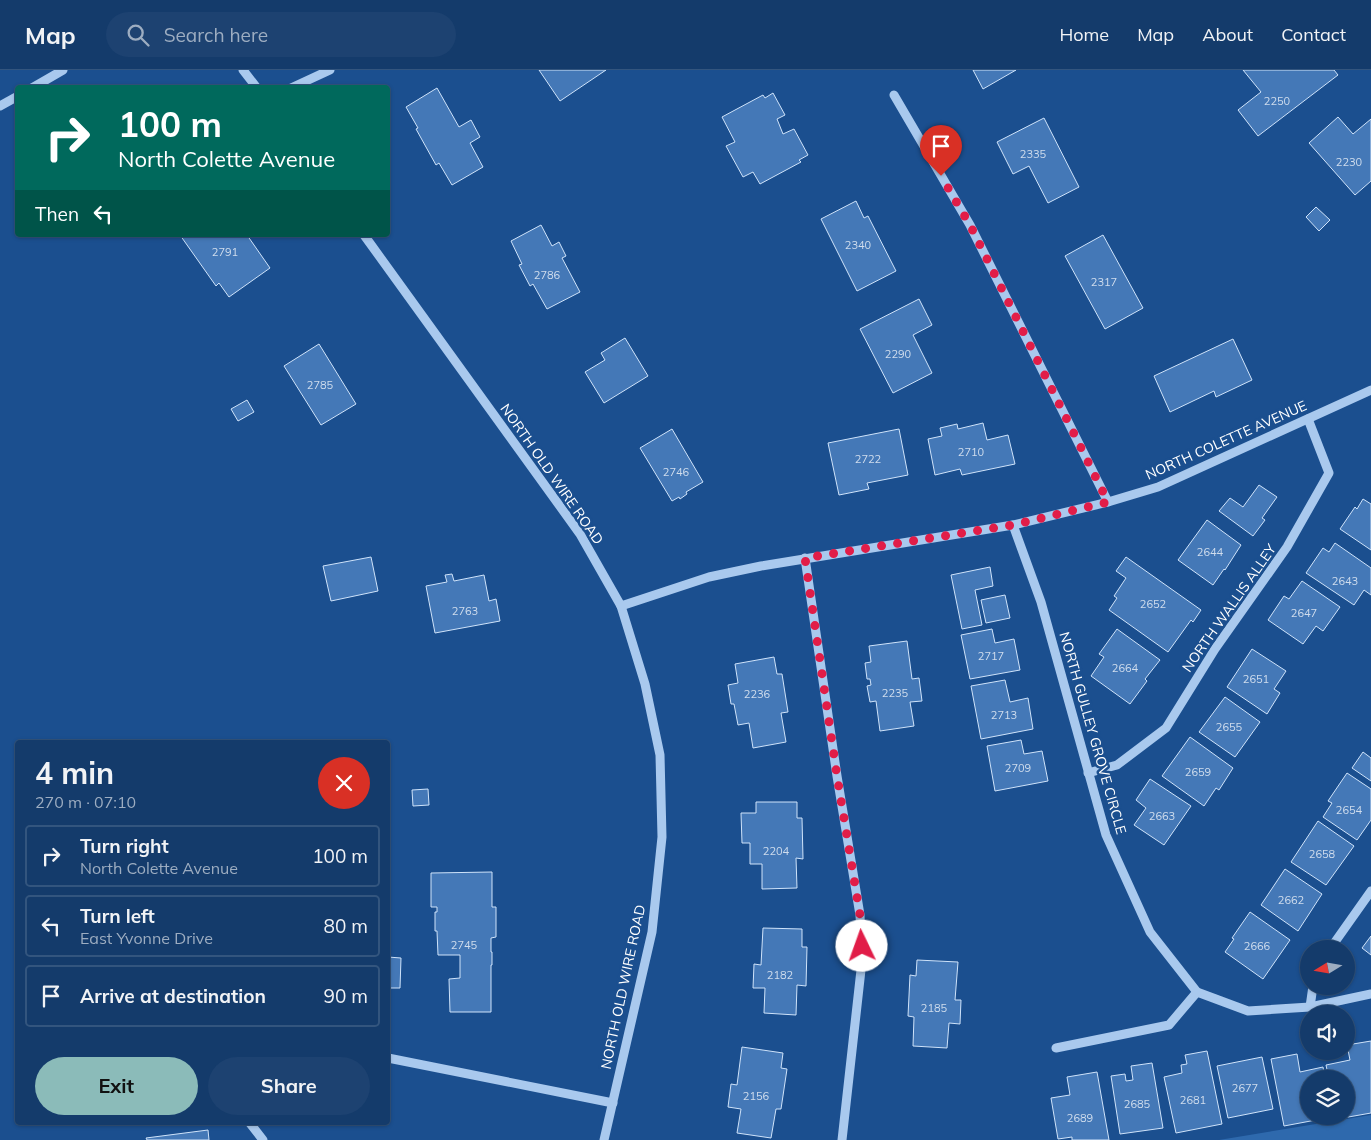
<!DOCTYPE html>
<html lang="en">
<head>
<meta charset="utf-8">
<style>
  body { margin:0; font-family:Mulish,sans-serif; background:#1d4271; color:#f1f3f6; height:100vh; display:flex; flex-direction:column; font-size:19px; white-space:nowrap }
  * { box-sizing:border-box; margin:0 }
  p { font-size:16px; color:#9dadc1 }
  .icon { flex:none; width:28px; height:28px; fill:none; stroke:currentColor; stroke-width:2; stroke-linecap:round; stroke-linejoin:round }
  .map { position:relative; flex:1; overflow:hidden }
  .details { position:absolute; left:15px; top:670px; width:375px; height:385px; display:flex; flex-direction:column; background:#143b6b; border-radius:5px; box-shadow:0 1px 4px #0004,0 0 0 1px #33557e }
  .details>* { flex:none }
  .guide { position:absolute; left:15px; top:15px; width:375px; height:152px; border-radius:5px; box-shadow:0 1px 4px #0004,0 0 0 1px #33557e; background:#00695c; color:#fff; overflow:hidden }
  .needle { width:32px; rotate:259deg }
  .controls { position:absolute; left:1300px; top:870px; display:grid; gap:10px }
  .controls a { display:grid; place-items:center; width:55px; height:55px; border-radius:50%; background:#143b6b; box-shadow:0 1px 4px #0004,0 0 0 1px #33557e; font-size:25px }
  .pin { position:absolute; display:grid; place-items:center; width:42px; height:42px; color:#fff; margin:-51px -21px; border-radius:50% 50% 50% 0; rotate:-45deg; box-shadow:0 0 5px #0007 }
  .pin .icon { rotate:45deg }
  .me { position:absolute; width:55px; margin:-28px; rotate:357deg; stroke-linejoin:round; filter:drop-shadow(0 0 4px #0008) }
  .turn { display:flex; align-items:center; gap:18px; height:105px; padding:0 20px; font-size:22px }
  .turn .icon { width:65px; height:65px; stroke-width:2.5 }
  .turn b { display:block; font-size:35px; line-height:42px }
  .then { display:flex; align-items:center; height:48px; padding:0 20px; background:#0003; gap:10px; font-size:19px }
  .round { display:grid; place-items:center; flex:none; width:52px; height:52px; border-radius:26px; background:#1d4271 }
  .summary { display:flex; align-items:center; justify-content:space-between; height:85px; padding:0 20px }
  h1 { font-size:30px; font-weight:700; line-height:38px }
  .action { display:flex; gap:10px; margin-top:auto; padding:10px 20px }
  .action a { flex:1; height:58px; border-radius:30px; background:#8bbbb9; color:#111; font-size:20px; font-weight:700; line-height:58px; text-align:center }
  .action a+a { background:#1d4271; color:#f1f3f6 }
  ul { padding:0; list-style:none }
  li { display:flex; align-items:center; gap:15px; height:62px; margin:0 10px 8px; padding:0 10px; border:2px solid #33557e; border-radius:5px }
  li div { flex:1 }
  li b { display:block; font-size:19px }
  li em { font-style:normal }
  header { display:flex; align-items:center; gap:30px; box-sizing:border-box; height:70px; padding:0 25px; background:#143b6b; border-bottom:1px solid #33557e }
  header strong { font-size:24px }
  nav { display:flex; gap:28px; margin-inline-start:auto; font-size:18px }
  .search { width:350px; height:45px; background:#1d4271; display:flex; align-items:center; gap:12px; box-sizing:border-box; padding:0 18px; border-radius:28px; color:#9dadc1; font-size:19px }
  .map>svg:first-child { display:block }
</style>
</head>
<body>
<header>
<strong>Map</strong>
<div class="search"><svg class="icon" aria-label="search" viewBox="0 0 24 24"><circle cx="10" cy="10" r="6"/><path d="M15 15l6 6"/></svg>Search here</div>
<nav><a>Home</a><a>Map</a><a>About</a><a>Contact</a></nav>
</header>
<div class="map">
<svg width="1371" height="1070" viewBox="0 0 1371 1070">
  <rect width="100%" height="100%" fill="#1b4f8f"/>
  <!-- green -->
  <path fill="#2e69ad" d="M 1371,1045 L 1371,1070 L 1219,1070 Z"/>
  <!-- building -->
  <g fill="#4478b7" stroke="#cfe3fa">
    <path d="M 539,0 L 606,0 L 560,31 Z"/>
    <path d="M 973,0 L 1016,0 L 983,19 Z"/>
    <path d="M 1243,0 L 1334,0 L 1338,5 L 1258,66 L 1238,40 L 1261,22 Z"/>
    <path d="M 437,18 L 459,57 L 471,50 L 480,67 L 470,73 L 483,97 L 452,115 L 439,93 L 436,95 L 416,59 L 418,58 L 406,37 Z"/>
    <path d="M 773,23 L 785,45 L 777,49 L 783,64 L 794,59 L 808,85 L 799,90 L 801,92 L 760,114 L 753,102 L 743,107 L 726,76 L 735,72 L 722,47 L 763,25 L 765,28 Z"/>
    <path d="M 1338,47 L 1353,64 L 1371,49 L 1371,111 L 1355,125 L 1309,73 Z"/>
    <path d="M 1044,48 L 1079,117 L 1048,133 L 1029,96 L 1013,104 L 997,72 Z"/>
    <path d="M 856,131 L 864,148 L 868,146 L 896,201 L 857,221 L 821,149 Z"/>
    <path d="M 1316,137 L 1330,150 L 1319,161 L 1306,147 Z"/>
    <path d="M 541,155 L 552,176 L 559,172 L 566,186 L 562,188 L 580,222 L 547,239 L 533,214 L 530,216 L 519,195 L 522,194 L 511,171 Z"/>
    <path d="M 180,165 L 247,165 L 270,198 L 229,227 L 219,213 L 216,216 Z"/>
    <path d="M 1103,165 L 1143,238 L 1105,259 L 1065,186 Z"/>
    <path d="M 919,229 L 932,255 L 913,265 L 932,303 L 893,323 L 860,259 Z"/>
    <path d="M 625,268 L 648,306 L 604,333 L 585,302 L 605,290 L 601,283 Z"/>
    <path d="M 1233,269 L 1252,310 L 1216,327 L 1214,321 L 1170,342 L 1154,306 Z"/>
    <path d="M 319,274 L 356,334 L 321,355 L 284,296 Z"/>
    <path d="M 247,330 L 254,342 L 238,351 L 231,339 Z"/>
    <path d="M 983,353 L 987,370 L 1008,365 L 1015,394 L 962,405 L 960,399 L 935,405 L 928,369 L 942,366 L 940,358 L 957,354 L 958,359 Z"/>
    <path d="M 672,359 L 703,412 L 686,422 L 687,424 L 680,429 L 679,427 L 672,431 L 640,378 Z"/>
    <path d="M 899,359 L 908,405 L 867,413 L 869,419 L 839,425 L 828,373 Z"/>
    <path d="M 1259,415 L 1277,427 L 1262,448 L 1265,450 L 1253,466 L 1219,441 L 1230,428 L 1243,437 Z"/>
    <path d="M 1363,429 L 1371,434 L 1371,480 L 1340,459 L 1355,437 L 1357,439 Z"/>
    <path d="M 1207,450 L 1241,475 L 1225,500 L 1224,499 L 1213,515 L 1178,490 Z"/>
    <path d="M 1335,473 L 1371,498 L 1371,525 L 1364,520 L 1354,535 L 1306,503 L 1323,478 L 1329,482 Z"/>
    <path d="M 371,487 L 378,521 L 331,531 L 323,496 Z"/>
    <path d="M 1126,487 L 1201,540 L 1193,552 L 1191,550 L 1168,582 L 1109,540 L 1117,528 L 1114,526 L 1126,508 L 1116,501 Z"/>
    <path d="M 990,497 L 993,516 L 975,520 L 982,555 L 962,559 L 951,505 Z"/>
    <path d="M 452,504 L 454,511 L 484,505 L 489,531 L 496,529 L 500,551 L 435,563 L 426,516 L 447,512 L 445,505 Z"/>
    <path d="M 1302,511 L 1340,537 L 1323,561 L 1316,556 L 1303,574 L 1268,550 L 1284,526 L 1289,529 Z"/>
    <path d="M 1005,525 L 1010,548 L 986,553 L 981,530 Z"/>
    <path d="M 992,559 L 995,573 L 1014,569 L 1020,600 L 970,609 L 961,565 Z"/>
    <path d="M 1117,559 L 1160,590 L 1145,609 L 1147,611 L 1130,634 L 1091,606 L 1104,587 L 1099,584 Z"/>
    <path d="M 907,571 L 912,609 L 919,608 L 922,631 L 910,632 L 914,656 L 880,661 L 876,631 L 870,632 L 867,616 L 871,615 L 870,609 L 867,609 L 865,593 L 871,592 L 869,576 Z"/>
    <path d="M 1252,579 L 1286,601 L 1274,619 L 1280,623 L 1267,644 L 1227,617 Z"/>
    <path d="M 774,587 L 777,604 L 782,604 L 788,642 L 781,643 L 786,672 L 753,678 L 749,653 L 738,655 L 734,634 L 731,634 L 728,615 L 738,613 L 735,594 Z"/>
    <path d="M 1005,610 L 1010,632 L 1028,628 L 1033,659 L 981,669 L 971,616 Z"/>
    <path d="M 1225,627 L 1260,652 L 1235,687 L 1199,662 Z"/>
    <path d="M 1190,667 L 1233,698 L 1219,720 L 1216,718 L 1204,736 L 1162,706 Z"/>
    <path d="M 1021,670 L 1024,684 L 1042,681 L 1048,711 L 995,721 L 987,676 Z"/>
    <path d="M 1363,682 L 1371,688 L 1371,711 L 1352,698 Z"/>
    <path d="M 1347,703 L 1371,719 L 1371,750 L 1357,770 L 1323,747 L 1332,733 L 1328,731 Z"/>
    <path d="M 1150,709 L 1191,736 L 1164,775 L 1134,755 L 1146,738 L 1136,730 Z"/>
    <path d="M 428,719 L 429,735 L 413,736 L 412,720 Z"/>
    <path d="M 756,732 L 797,732 L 797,748 L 802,748 L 803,789 L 796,788 L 797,818 L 762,819 L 762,794 L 750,794 L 750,773 L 742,773 L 741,743 L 756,743 Z"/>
    <path d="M 1318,751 L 1354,776 L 1326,815 L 1291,792 Z"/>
    <path d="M 1285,799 L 1322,824 L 1298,861 L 1261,835 Z"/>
    <path d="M 492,802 L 492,837 L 496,837 L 496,867 L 491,868 L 491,882 L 492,882 L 492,895 L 491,895 L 491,942 L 450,942 L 449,909 L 460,908 L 460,885 L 438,885 L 437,861 L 435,861 L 435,842 L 437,842 L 437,837 L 431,837 L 431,803 Z"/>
    <path d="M 1250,842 L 1290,870 L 1263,909 L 1225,882 L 1234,869 L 1232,868 Z"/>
    <path d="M 763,858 L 802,859 L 802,877 L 807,877 L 806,916 L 797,915 L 796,945 L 764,943 L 765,918 L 753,918 L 754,894 L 761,895 Z"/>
    <path d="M 1371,866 L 1371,885 L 1362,878 Z"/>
    <path d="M 388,887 L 401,888 L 400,918 L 388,918 Z"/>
    <path d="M 917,890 L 958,892 L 955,930 L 961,930 L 960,954 L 949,953 L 947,978 L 913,976 L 914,947 L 908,946 L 910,905 L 916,906 Z"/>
    <path d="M 1371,971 L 1371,1043 L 1337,1049 L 1336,1046 L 1346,1046 L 1346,1009 L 1329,1009 L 1326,995 L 1350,990 L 1347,975 Z"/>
    <path d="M 742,977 L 783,983 L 781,998 L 787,999 L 781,1039 L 776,1039 L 771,1068 L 737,1063 L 741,1039 L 728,1037 L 731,1014 L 737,1015 Z"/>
    <path d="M 1207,981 L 1222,1054 L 1176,1063 L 1164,1007 L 1182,1003 L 1181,995 L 1187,994 L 1185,985 Z"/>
    <path d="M 1297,984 L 1300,1002 L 1323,997 L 1325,1009 L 1309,1009 L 1309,1046 L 1332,1047 L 1284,1056 L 1271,989 Z"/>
    <path d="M 1262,987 L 1273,1039 L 1228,1048 L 1217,996 Z"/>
    <path d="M 1152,993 L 1163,1058 L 1120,1064 L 1111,1006 L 1125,1004 L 1126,1011 L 1133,1010 L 1131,996 Z"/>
    <path d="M 1097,1002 L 1109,1070 L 1072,1070 L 1072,1067 L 1058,1069 L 1051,1028 L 1070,1025 L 1067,1007 Z"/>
    <path d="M 208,1060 L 209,1070 L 147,1070 L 146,1068 Z"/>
  </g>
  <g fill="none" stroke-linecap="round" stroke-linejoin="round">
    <!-- minor -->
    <g stroke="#a9c9ee" stroke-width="9">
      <path d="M 243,0 L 257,18"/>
      <path d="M 32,18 L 63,0"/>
      <path d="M 291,18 L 330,0"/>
      <path d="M 894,25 L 970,155 L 1108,432"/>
      <path d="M 0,36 L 18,26"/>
      <path d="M 364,165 L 580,464 L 621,536 L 645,614 L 660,685 L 662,767 L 652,862 L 604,1070"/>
      <path d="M 1013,455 L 1041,532 L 1106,765 L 1150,862 L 1197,922 L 1248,941 L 1310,937 L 1371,924"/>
      <path d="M 805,488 L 837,706 L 860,845 L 862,891 L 842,1070"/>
      <path d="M 621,536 L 709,507 L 761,496 L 1013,455 L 1108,432 L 1158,417 L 1371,320"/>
      <path d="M 1088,703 L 1117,695 L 1166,658 L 1215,579 L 1287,477 L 1329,403 L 1308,349"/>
      <path d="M 1330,879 L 1371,821"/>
      <path d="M 1310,937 L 1313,916"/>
      <path d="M 1056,978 L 1169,955 L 1197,922"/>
      <path d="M 388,988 L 613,1033"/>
      <path d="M 249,1052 L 263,1070"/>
    </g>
  </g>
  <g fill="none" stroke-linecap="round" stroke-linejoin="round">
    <!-- route -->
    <path stroke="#e11d48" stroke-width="9" stroke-dasharray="0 16.2" d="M 862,876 L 860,845 L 837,706 L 805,488 L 1013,455 L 1108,432 L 970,155 L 941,106"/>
  </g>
  <g text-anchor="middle" stroke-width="5" stroke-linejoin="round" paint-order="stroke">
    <!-- number labels -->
    <g font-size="11" fill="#d0dded">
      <text x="1277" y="35">2250</text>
      <text x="1033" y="88">2335</text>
      <text x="1349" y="96">2230</text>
      <text x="858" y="179">2340</text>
      <text x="225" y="186">2791</text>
      <text x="547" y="209">2786</text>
      <text x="1104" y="216">2317</text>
      <text x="898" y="288">2290</text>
      <text x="320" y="319">2785</text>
      <text x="971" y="386">2710</text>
      <text x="868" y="393">2722</text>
      <text x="676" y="406">2746</text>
      <text x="1210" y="486">2644</text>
      <text x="1345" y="515">2643</text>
      <text x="1153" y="538">2652</text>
      <text x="465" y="545">2763</text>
      <text x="1304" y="547">2647</text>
      <text x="991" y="590">2717</text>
      <text x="1125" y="602">2664</text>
      <text x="1256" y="613">2651</text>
      <text x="895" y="627">2235</text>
      <text x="757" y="628">2236</text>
      <text x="1004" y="649">2713</text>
      <text x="1229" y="661">2655</text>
      <text x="1018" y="702">2709</text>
      <text x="1198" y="706">2659</text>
      <text x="1349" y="744">2654</text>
      <text x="1162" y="750">2663</text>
      <text x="776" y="785">2204</text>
      <text x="1322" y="788">2658</text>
      <text x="1291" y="834">2662</text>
      <text x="464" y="879">2745</text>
      <text x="1257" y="880">2666</text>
      <text x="780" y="909">2182</text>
      <text x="934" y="942">2185</text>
      <text x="1245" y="1022">2677</text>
      <text x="756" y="1030">2156</text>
      <text x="1193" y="1034">2681</text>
      <text x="1137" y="1038">2685</text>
      <text x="1080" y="1052">2689</text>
    </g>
    <!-- street labels -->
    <g font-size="14" fill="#fff" stroke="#1b4f8f">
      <text transform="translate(1226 370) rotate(-24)" y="5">NORTH COLETTE AVENUE</text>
      <text transform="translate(552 404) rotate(55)" y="5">NORTH OLD WIRE ROAD</text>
      <text transform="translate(1229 538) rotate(-55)" y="5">NORTH WALLIS ALLEY</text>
      <text transform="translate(1093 663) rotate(74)" y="5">NORTH GULLEY GROVE CIRCLE</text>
      <text transform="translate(623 917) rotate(-78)" y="5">NORTH OLD WIRE ROAD</text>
    </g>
  </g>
</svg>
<div class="controls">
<a><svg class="needle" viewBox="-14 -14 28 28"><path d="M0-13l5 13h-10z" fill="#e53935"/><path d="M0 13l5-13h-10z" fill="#9dadc1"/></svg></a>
<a><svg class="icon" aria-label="sound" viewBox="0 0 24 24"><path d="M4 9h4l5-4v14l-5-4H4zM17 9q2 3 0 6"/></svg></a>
<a><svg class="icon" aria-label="layers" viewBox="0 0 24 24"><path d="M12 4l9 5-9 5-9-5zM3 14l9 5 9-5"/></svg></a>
</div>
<div class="pin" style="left:941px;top:106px;background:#d93025"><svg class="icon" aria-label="arrive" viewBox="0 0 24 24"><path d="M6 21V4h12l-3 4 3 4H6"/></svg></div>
<svg class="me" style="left:862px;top:876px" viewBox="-20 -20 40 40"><circle r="19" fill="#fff"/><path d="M0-13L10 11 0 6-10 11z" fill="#e11d48"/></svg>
<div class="guide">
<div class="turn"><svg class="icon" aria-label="right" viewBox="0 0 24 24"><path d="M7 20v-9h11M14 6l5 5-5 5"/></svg><div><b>100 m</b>North Colette Avenue</div></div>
<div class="then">Then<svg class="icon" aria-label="left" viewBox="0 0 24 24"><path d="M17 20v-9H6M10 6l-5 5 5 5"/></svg></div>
</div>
<section class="details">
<div class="summary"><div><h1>4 min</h1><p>270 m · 07:10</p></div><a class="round" style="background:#d93025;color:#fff"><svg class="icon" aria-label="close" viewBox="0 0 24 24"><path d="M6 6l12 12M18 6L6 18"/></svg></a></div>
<ul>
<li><svg class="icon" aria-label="right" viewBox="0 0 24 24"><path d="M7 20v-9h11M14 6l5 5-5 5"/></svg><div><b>Turn right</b><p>North Colette Avenue</p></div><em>100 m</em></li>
<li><svg class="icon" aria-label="left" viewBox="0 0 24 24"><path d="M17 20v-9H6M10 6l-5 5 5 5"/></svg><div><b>Turn left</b><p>East Yvonne Drive</p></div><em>80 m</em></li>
<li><svg class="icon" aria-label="arrive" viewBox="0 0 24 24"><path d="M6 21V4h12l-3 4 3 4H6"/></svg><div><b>Arrive at destination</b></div><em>90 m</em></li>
</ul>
<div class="action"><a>Exit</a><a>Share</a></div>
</section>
</div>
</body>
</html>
